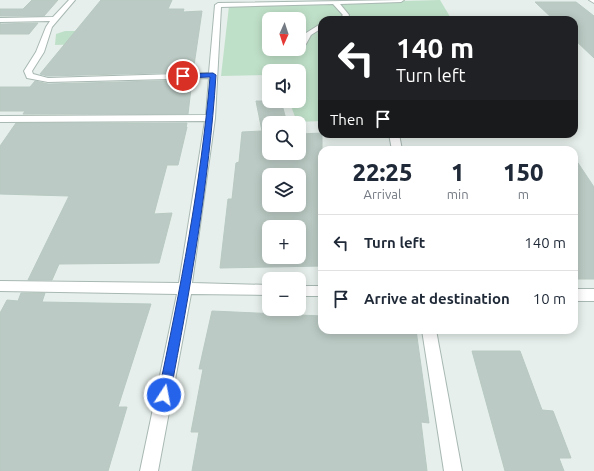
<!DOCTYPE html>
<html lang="en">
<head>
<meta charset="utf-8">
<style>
  body { margin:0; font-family:Ubuntu,sans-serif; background:#f6f6f7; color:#1f2937; height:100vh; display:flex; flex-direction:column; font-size:15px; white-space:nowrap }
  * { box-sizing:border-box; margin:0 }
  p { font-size:13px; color:#747a83 }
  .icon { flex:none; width:22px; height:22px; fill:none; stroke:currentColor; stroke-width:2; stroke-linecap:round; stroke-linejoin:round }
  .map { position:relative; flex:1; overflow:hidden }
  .side { position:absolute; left:318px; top:146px; width:260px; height:188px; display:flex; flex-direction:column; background:#fff; border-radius:12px; box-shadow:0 2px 10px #0003 }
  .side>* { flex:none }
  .guide { position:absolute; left:318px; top:16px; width:260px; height:122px; border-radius:12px; box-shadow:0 2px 10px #0003; background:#202124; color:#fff; overflow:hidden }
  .needle { width:26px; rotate:183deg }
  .controls { position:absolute; left:262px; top:12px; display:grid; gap:8px }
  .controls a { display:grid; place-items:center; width:44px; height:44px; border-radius:8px; background:#fff; box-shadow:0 2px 10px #0003; font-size:20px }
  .pin { position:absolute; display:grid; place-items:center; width:34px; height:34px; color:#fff; margin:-17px; border:2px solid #fff; border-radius:50%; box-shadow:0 1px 4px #0007 }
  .me { position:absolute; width:44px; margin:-22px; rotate:11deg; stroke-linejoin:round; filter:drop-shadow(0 0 3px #0008) }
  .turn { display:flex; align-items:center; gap:14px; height:84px; padding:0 12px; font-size:18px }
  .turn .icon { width:52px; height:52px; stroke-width:2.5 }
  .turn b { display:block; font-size:28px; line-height:34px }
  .then { display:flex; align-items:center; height:38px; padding:0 12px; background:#0003; gap:8px; font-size:15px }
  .eta { display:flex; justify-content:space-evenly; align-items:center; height:68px; text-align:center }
  .eta b { font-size:24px; font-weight:800; line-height:28px }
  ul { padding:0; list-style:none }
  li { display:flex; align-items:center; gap:12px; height:56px; padding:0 12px; border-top:1px solid #e0e1e3 }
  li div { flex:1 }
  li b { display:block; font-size:15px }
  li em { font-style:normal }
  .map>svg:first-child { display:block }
</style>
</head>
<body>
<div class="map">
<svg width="594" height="471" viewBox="0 0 594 471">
  <rect width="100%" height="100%" fill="#e6efeb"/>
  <!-- green -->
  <g fill="#bfe0c8" fill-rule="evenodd">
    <path d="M 440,0 L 452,20 L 322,20 L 322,121 L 297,122 L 289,101 L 299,101 L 299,71 L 269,71 L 269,75 L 221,76 L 229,6 ZM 269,19 L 299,19 L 299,49 L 269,49 Z"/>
    <path d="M 65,31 L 95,31 L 84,44 L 55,45 L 56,34 Z"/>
  </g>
  <!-- building -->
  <g fill="#bbcac4" stroke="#b8c9c2" fill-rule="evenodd">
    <path d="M 32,0 L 58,0 L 44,16 L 0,16 L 0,9 L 23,9 Z"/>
    <path d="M 101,0 L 172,0 L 168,9 L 184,9 L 183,12 L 202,11 L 193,72 L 48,76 L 40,74 Z"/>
    <path d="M 535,2 L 576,2 L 594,16 L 594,58 L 574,39 L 574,20 L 554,20 Z"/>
    <path d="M 0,23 L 0,24 L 38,23 L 29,34 L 0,34 Z"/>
    <path d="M 192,80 L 188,114 L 23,114 L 25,111 L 0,111 L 0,87 L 30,87 L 35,81 L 48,84 Z"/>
    <path d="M 256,101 L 281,101 L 287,123 L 269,123 L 269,153 L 299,153 L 299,134 L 322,133 L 322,266 L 220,268 L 228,199 L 232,199 L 236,163 L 239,162 L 242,132 L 262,131 ZM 269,175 L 299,175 L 299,205 L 269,205 ZM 269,227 L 299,227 L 299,257 L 269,257 Z"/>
    <path d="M 16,123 L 187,123 L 186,128 L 187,127 L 178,165 L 167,165 L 154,214 L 172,213 L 159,263 L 59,264 L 52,280 L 28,280 L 69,196 L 0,194 L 0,146 Z"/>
    <path d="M 574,157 L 594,187 L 594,279 L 574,279 Z"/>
    <path d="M 21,293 L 45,293 L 42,302 L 151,304 L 118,407 L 127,407 L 108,471 L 0,471 L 0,313 L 7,300 L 18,301 Z"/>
    <path d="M 212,311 L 322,316 L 322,330 L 416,330 L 429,423 L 421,422 L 427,471 L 192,471 L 199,432 L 191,432 L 203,369 L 199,369 Z"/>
    <path d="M 472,351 L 520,351 L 542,410 L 553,411 L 571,458 L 559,458 L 564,471 L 505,471 Z"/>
  </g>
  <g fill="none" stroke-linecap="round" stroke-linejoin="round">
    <defs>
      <g id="minor">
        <path d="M 69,0 L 75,0 L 52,27 L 44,52 L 32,71 L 33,74 L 48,78 L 209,73 L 215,5 L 218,3 L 404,0 L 401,2 L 340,4 L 349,15 L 347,20 L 338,20 L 343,15 L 333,4 L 221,7 L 215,118 L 192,283 L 269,285 L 269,295 L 191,294 L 158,471 L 140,471 L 177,294 L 0,291 L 0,281 L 179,283 L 205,121 L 0,122 L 0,116 L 206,115 L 209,78 L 48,82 L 27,78 L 24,71 L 36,52 L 46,27 L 50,21 L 0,22 L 0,18 L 53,17 Z"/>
        <path d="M 589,0 L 594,0 L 594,3 Z"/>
        <path d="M 322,23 L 322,28 L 311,35 L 306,44 L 300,44 L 299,42 L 306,33 Z"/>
        <path d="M 389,134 L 399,134 L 402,150 L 392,150 Z"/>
        <rect x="299" y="286" width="23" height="10"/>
        <rect x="574" y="289" width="20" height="12"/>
        <path d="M 422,330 L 436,330 L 462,471 L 444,471 Z"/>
      </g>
    </defs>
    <!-- minor casing -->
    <use href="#minor" stroke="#a8b8b2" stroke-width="2"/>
    <!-- minor -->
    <use href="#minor" fill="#fff" fill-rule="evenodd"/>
  </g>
  <!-- route -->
  <path fill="#2563eb" stroke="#184099" d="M 213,73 L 216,75 C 209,183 190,290 170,395 L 168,399 L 164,401 L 160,399 L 158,395 C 180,290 201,184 210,77 L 183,78 L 180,76 L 183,74 Z"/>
</svg>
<div class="controls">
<a><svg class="needle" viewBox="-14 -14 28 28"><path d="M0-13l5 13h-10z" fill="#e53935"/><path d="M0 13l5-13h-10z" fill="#747a83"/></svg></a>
<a><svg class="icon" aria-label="sound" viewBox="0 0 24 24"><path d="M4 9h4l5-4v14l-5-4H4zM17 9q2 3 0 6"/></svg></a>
<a><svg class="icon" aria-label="search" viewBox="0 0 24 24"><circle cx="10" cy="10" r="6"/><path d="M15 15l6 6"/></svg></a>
<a><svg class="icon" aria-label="layers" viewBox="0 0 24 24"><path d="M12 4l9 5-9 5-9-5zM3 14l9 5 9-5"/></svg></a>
<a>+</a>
<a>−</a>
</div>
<div class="pin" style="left:183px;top:76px;background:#d93025"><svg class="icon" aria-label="arrive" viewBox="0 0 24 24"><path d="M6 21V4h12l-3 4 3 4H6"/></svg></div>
<svg class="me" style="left:164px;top:395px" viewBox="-20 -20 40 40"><circle r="17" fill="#2563eb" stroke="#fff" stroke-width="3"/><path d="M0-11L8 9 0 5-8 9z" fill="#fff"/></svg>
<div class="guide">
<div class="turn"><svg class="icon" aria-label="left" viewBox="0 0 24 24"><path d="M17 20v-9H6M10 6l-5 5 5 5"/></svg><div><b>140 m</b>Turn left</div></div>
<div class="then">Then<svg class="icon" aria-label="arrive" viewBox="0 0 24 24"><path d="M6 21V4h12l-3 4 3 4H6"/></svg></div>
</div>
<section class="side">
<div class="eta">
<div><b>22:25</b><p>Arrival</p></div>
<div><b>1</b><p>min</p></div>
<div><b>150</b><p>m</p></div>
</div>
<ul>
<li><svg class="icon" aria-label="left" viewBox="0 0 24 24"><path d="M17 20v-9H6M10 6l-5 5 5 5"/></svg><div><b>Turn left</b></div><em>140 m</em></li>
<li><svg class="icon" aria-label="arrive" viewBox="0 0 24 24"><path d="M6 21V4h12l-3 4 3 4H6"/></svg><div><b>Arrive at destination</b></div><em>10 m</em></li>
</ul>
</section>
</div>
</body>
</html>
